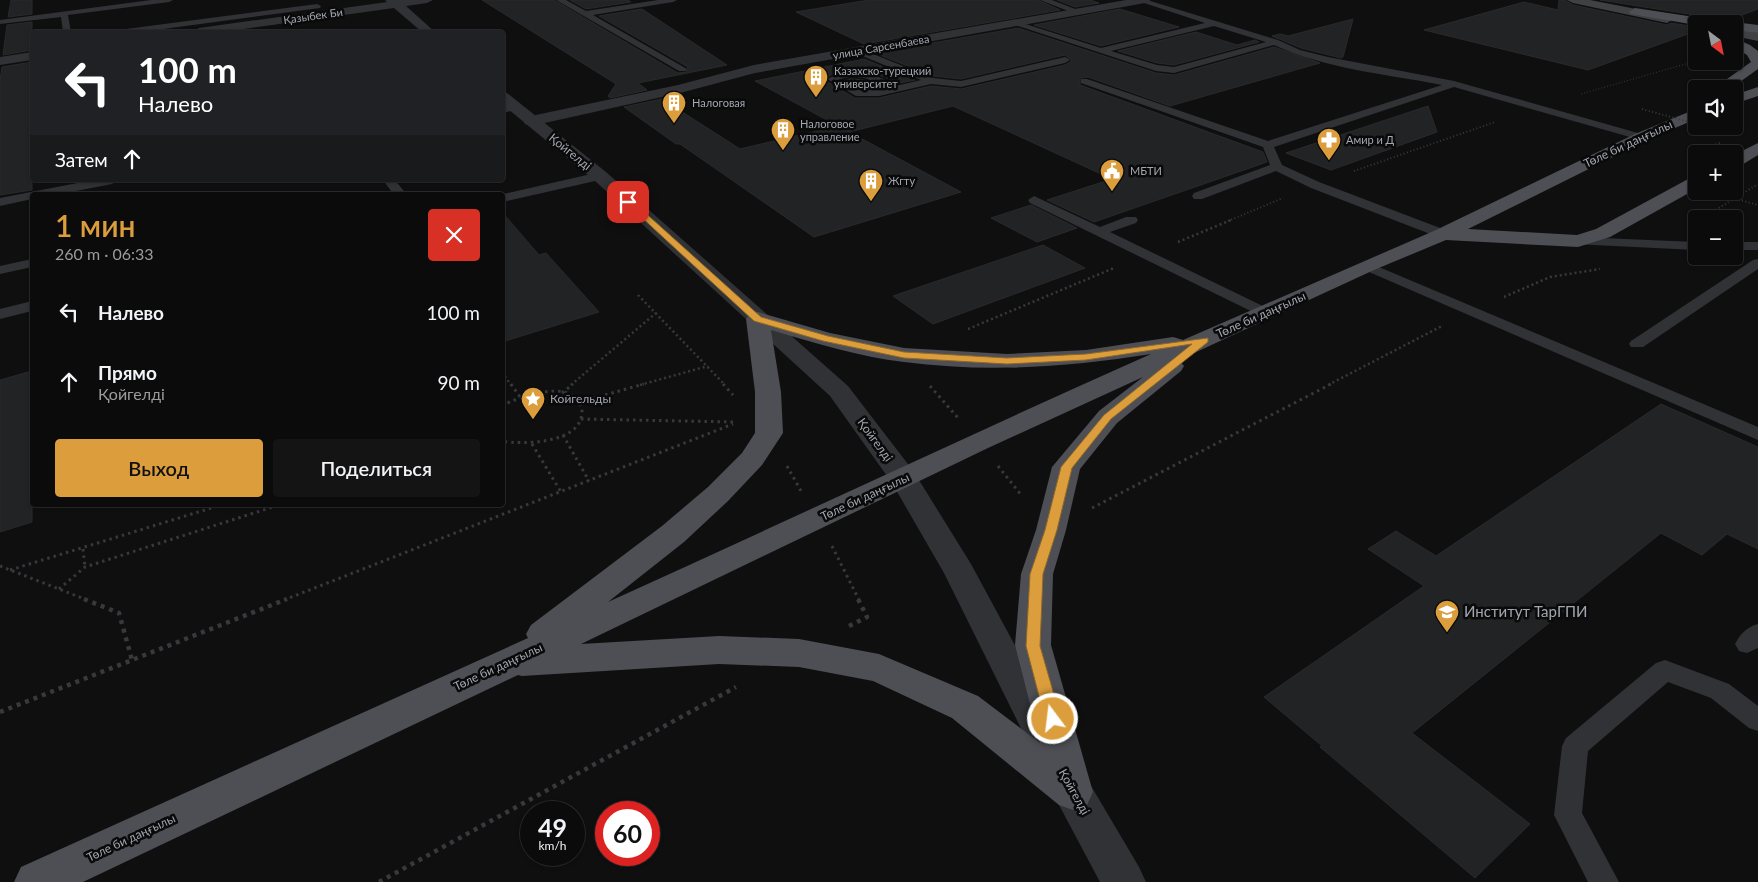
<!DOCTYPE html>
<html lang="ru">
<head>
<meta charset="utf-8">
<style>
  body { margin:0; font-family:Lato,sans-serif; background:#141415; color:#f1f3f6; height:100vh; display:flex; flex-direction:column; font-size:19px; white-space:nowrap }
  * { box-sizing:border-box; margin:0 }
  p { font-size:16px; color:#9a9b9d }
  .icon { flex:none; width:28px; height:28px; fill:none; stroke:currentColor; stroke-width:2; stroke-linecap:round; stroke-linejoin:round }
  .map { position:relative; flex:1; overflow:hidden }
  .drawer { position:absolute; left:30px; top:192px; width:475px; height:315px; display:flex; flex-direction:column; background:#0b0b0c; border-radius:5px; box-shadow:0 1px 4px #0004,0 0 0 1px #2b2b2d }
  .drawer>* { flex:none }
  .hud { position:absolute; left:30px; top:30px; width:475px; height:152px; border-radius:5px; box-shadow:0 1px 4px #0004,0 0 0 1px #2b2b2d; background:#202124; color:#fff; overflow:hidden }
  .needle { width:32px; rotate:148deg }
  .fabs { position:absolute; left:1688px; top:15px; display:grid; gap:10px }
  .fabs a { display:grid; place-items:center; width:55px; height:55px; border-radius:5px; background:#0b0b0c; box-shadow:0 1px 4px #0004,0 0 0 1px #2b2b2d; font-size:25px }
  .speed { position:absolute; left:520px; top:801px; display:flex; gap:10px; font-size:25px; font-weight:700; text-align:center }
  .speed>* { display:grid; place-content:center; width:65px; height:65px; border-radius:50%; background:#0b0b0c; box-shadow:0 1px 4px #0004,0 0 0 1px #2b2b2d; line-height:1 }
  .speed small { font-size:12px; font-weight:400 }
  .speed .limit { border:8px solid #d22; background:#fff; color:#111 }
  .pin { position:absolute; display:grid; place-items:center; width:42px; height:42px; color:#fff; margin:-21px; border-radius:10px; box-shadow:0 2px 8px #0006 }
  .me { position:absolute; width:55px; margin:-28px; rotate:345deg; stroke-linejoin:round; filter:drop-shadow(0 0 4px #0008) }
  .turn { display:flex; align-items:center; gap:18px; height:105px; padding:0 25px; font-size:22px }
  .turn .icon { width:65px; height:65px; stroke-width:2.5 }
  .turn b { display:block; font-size:35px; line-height:42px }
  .then { display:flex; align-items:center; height:48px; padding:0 25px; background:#0003; gap:10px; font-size:19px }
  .round { display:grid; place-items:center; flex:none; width:52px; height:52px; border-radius:5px; background:#141415 }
  .head { display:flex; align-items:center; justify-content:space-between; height:85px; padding:0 25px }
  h1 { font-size:30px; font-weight:600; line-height:38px; color:#dc9e3c }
  .cta { display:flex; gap:10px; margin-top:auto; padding:10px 25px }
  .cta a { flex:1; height:58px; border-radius:5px; background:#dc9e3c; color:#111; font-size:20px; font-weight:600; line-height:58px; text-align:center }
  .cta a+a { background:#141415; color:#f1f3f6 }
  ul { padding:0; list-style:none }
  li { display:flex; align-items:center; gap:15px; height:70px; padding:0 25px }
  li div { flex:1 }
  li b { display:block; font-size:19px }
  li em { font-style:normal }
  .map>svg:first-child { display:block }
</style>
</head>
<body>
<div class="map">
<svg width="1758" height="882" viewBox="0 0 1758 882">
  <rect width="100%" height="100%" fill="#0f0f10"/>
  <!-- building -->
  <g fill="#222324" stroke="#2a2a2c">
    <path d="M 11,0 L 32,0 L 32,14 L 8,17 Z"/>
    <path d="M 482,0 L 554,0 L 678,73 L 686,72 L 688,67 L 599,16 L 642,9 L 727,65 L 638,83 L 647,90 L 610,98 L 608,96 L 616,84 Z"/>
    <path d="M 570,0 L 628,0 L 631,2 L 586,9 Z"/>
    <path d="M 869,0 L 1038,0 L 1060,10 L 864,44 L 796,12 Z"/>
    <path d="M 1057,0 L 1090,0 L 1099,3 L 1075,7 Z"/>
    <path d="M 1559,0 L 1565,0 L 1573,5 L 1667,25 L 1671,23 L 1696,27 L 1696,31 L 1588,70 L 1424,30 L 1524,2 L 1558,10 Z"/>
    <path d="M 1600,0 L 1758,0 L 1758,9 L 1721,23 L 1714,18 Z"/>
    <path d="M 1120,9 L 1179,27 L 1101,46 L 1034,25 Z"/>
    <path d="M 1353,19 L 1343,57 L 1341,58 L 1301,48 L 1272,36 L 1280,34 L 1288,36 Z"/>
    <path d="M 32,22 L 32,50 L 3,55 L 7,25 Z"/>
    <path d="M 1018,28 L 1156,73 L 1174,75 L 1274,47 L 1320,63 L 1170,106 L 1088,77 L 1080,78 L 1080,85 L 1263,152 L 1267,162 L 1094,222 L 1047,200 L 1112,179 L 953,106 L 849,132 L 755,81 L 864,59 L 915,80 L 900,83 L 871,72 L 850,69 L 837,72 L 825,78 L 826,81 L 855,98 L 879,98 L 931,86 L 961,89 L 1065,65 L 1072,61 L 1065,55 L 961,79 L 933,76 L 880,55 L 885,54 L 881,52 Z"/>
    <path d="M 1196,32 L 1237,45 L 1255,40 L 1259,42 L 1174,65 L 1157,63 L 1118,51 Z"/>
    <path d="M 32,62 L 32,190 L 0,195 L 0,81 L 2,67 Z"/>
    <path d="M 850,79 L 865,80 L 882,87 L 862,89 L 845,80 Z"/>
    <path d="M 662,99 L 740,149 L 838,126 L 961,192 L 814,237 L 680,144 L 676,144 L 624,107 Z"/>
    <path d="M 1428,106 L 1437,132 L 1331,170 L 1286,153 Z"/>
    <path d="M 1031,205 L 1077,228 L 1037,242 L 991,218 Z"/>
    <path d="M 502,212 L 539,255 L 546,253 L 599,312 L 502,342 Z"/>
    <path d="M 1043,245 L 1085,268 L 933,324 L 893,296 Z"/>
    <path d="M 32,371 L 32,522 L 0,532 L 0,380 Z"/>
    <path d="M 1661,404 L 1758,447 L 1758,549 L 1727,534 L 1702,555 L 1661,533 L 1412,733 L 1530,824 L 1475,878 L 1320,747 L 1322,746 L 1264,697 L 1424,586 L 1368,549 L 1396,531 L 1436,556 Z"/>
  </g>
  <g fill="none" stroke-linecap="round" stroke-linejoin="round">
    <!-- path-far4 -->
    <path stroke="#37393c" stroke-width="1" stroke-dasharray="1 2" stroke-linecap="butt" d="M 1581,94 L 1696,61"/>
    <!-- path-far3 -->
    <g stroke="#37393c" stroke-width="2" stroke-dasharray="1 2.5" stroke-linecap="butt">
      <path d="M 1712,128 L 1730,133"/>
      <path d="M 1690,156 L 1721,142"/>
      <path d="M 1354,171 L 1495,122"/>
      <path d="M 1715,193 L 1758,205"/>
      <path d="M 1701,219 L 1758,184"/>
      <path d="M 1228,221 L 1283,198"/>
    </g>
    <!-- path-far2 -->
    <g stroke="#37393c" stroke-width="2.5" stroke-dasharray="2 3" stroke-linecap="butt">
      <path d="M 1178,242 L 1231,220"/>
      <path d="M 638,295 L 725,385"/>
      <path d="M 1504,297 L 1550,277 L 1600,269"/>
      <path d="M 968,329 L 1114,268"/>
      <path d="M 502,372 L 511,385"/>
      <path d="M 571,385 L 656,313"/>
      <path d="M 640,385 L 708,366"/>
      <path d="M 1328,385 L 1442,326"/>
    </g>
    <!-- path-far1 -->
    <g stroke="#37393c" stroke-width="3" stroke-dasharray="2.5 4" stroke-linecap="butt">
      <path d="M 511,384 L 520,397"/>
      <path d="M 723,384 L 733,395"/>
      <path d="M 930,386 L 959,419"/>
      <path d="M 562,393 L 573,384"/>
      <path d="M 580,402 L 644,384"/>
      <path d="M 502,406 C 519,396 568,380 579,403 C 582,407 583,413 581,418 C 575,443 522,445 502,441"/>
      <path d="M 581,419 L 733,422"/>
      <path d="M 563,435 L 589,481"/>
      <path d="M 532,444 L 561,492"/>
      <path d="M 787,466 L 801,491"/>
      <path d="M 998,466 L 1022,496"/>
      <path d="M 1092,508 L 1331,384"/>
      <path d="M 832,546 L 859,600"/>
      <path d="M 83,549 L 85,567"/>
      <path d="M 0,566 L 87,600"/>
      <path d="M 10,570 L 221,505"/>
      <path d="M 59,589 L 85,567 L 279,505"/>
      <path d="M 284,600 L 733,424"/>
    </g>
    <!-- path -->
    <g stroke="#37393c" stroke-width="4.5" stroke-dasharray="4 5" stroke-linecap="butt">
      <path d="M 84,599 L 119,613 L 132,660"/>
      <path d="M 849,626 L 867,617 L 858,599"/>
      <path d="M 0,712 L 287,599"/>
      <path d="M 379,882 L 736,687"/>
    </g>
    <!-- service -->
    <g fill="#313235" fill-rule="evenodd">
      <path d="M 151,0 L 173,0 L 169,2 L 68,15 L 71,32 L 63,32 L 61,17 L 0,24 L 0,20 Z"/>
      <path d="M 556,0 L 566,0 L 586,11 L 658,0 L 677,0 L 673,2 L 593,15 L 687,69 L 685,71 L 679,71 Z"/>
      <path d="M 1040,0 L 1052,0 L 1083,12 L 1076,14 Z"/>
      <path d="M 1135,0 L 1147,0 L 1278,40 L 1300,50 L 1328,57 L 1454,81 L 1645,135 L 1647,137 L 1641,140 L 1637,139 L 1454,87 L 1274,147 L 1282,165 L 1319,182 L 1448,231 L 1450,234 L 1448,237 L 1438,237 L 1311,188 L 1276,171 L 1202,199 L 1194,199 L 1192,196 L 1194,193 L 1270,165 L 1263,147 L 1081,83 L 1081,79 L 1087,79 L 1268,141 L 1442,85 C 1386,74 1326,69 1274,45 L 1174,73 L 1156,71 L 1009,23 L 1016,21 L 1101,48 L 1205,23 ZM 1214,26 L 1266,42 L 1174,67 L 1157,65 L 1111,51 Z"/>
      <path d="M 317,4 L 321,6 L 320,8 L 141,32 L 122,32 L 126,29 Z"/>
      <path d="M 858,48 L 933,78 L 961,81 L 1065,57 L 1070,60 L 1065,63 L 961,87 L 931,84 L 879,96 L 856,96 L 827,79 L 838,74 L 850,71 L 870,74 L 900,85 L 921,80 L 855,53 L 855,49 ZM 850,77 L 865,78 L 889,88 L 862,91 L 840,79 Z"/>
      <path d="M 516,104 L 521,107 L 520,109 L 502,113 L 502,107 Z"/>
      <path d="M 600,172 L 604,173 L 606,176 L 604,179 L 502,202 L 502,195 L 499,195 Z"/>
      <path d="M 93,180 L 118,180 L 112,184 L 55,195 L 32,195 L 32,199 L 0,206 L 0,198 Z"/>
      <path d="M 383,180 L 395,180 L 407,195 L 394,195 Z"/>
      <path d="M 1034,196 L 1100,227 L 1126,217 L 1136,217 L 1138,220 L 1136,223 L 1110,232 L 1271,310 L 1274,313 L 1271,316 L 1261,316 L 1030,203 L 1028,200 Z"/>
      <path d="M 1578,237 L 1696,242 L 1696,250 L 1573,244 L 1571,241 L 1573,238 Z"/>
      <rect x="1734" y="242" width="24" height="8"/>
      <path d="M 32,259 L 32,267 L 0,274 L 0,266 Z"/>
      <path d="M 1758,259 L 1758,269 L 1643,347 L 1631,347 L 1629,344 L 1631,341 L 1753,260 Z"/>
      <path d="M 1367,262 L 1758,427 L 1758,440 L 1362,269 L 1360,266 L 1362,263 Z"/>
      <path d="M 32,301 L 32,311 L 0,319 L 0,309 Z"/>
      <path d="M 1758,624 L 1758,648 L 1747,653 L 1739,651 L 1735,644 C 1740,634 1747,627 1758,624 Z"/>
      <path d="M 1665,660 L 1729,684 L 1758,706 L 1758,731 L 1749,728 L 1711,698 L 1668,682 L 1588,751 L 1582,813 L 1619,882 L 1588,882 L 1554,815 L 1562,746 L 1566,738 L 1656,663 Z"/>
    </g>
    <!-- minor -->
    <path fill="#313235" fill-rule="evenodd" d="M 1126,0 L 1151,0 L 1145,3 L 755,73 L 680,93 L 531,126 L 525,124 L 523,121 L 525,118 L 531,116 L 678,85 L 754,65 Z"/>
    <!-- tertiary -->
    <g fill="#313235" fill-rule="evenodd">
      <path d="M 385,0 L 433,0 L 427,3 L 406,6 L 435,32 L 422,32 L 394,8 L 222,32 L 193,32 L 199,28 L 387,2 Z"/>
      <path d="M 32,52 L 32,60 L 0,65 L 0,57 Z"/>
      <path d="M 502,92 L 507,93 L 606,172 L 848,386 L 914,472 L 971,564 L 1087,779 L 1139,867 L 1146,882 L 1100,882 L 1059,805 L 944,573 L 892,483 L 830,396 L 594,180 L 502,104 Z"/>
    </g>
    <!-- secondary -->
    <g fill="#3f4145" fill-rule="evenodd">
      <path d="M 1567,0 L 1590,0 L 1667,15 L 1673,19 L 1667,23 L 1573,3 Z"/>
      <path d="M 1734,28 L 1758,33 L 1758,41 L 1734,36 Z"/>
    </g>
    <!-- primary -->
    <g fill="#4d4f54" fill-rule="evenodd">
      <path d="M 1635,8 L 1714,20 L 1720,24 L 1696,25 L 1631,14 L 1629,12 Z"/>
      <path d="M 1734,22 L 1758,25 L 1758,33 L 1734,30 L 1734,24 L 1729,24 Z"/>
      <path d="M 1734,38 L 1750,45 L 1758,51 L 1758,69 L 1730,89 L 1713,89 L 1751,62 L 1747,55 L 1734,47 Z"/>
      <path d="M 1758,87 L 1758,96 L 1734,104 L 1734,95 Z"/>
      <path d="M 1696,109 L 1696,119 L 1647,140 L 1468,229 L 1577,235 L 1596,229 L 1690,178 L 1696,177 L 1696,189 L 1610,237 L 1578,247 L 1446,240 L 1374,270 L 1179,360 L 1184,366 L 1181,371 L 1117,423 L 1080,469 L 1066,530 L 1053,574 L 1051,645 L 1093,792 L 1087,805 L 1073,810 L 1059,805 L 952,718 L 873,681 L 799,667 L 719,664 L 522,676 L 518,675 L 83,882 L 14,882 L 21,867 L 528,638 L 526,634 L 531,625 L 662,526 L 708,487 L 742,453 L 755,433 L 755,392 L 746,319 L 750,314 L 758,312 L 830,333 L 904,348 L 1007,354 L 1086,350 L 1173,337 L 1183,340 L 1436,230 L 1635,134 ZM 771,330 C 815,343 860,357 904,362 C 988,373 1069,367 1151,354 C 969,435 789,520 608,602 L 684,542 L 728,501 L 762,465 L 783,433 L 781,392 ZM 1143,377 L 1099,411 L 1052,467 L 1036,530 L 1021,574 L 1015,645 L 1040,743 L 978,696 L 879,654 L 799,639 L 719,636 L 581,644 L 988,448 Z"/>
      <path d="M 1758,143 L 1758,155 L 1740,166 L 1734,167 L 1734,155 Z"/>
    </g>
    <!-- path-bridge -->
    <path stroke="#37393c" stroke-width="2" stroke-dasharray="1 2.5" stroke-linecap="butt" d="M 1642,109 L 1696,124"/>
  </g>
  <!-- route -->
  <path fill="#dc9e3c" stroke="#8f6727" d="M 626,200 L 631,200 L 761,317 L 828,336 L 904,352 L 1007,358 L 1086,354 L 1208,338 L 1208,342 L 1111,419 L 1072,468 L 1057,530 L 1043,574 L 1040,646 L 1061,719 L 1059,724 L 1053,726 L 1047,724 L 1045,719 L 1026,646 L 1030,574 L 1045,530 L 1061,467 L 1104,415 L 1192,344 L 1086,360 L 1007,364 L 904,358 L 823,341 L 754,321 L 626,203 Z"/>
  <!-- icons -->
  <defs>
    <symbol id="building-pin" viewBox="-11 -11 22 30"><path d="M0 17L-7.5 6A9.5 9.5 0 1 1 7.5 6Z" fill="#dc9e3c" stroke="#0a0a0b"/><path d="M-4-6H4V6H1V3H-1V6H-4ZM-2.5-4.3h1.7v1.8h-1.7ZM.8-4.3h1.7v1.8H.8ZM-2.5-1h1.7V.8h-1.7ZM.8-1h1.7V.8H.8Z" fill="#fff"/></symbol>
    <symbol id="pharmacy-pin" viewBox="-11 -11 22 30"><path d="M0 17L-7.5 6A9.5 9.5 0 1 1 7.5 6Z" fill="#dc9e3c" stroke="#0a0a0b"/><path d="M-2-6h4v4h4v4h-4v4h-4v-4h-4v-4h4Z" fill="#fff"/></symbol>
    <symbol id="civic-pin" viewBox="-11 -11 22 30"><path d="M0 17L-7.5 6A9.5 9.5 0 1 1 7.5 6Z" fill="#dc9e3c" stroke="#0a0a0b"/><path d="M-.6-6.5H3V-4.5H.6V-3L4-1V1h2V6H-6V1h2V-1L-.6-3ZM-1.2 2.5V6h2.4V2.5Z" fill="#fff"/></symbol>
    <symbol id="sight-pin" viewBox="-11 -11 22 30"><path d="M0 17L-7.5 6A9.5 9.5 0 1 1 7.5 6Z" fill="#dc9e3c" stroke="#0a0a0b"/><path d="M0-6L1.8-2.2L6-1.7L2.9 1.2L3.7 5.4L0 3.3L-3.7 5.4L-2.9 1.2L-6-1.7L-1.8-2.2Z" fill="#fff"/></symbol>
    <symbol id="school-pin" viewBox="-11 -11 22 30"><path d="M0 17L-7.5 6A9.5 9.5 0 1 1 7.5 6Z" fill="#dc9e3c" stroke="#0a0a0b"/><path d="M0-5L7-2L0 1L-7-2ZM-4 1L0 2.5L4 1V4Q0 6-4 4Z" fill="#fff"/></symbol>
  </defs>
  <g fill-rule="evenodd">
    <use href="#building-pin" x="802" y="63" width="28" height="38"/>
    <use href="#building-pin" x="660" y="89" width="28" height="38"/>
    <use href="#building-pin" x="769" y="116" width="28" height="38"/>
    <use href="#pharmacy-pin" x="1315" y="126" width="28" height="38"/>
    <use href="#civic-pin" x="1098" y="157" width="28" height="38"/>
    <use href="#building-pin" x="857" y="167" width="28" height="38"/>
    <use href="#sight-pin" x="519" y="385" width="28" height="38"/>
    <use href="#school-pin" x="1433" y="598" width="28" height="38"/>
  </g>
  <g text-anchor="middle" stroke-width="5" stroke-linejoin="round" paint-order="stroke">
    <!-- far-street labels -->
    <g font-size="11" fill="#a2a7b0" stroke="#0a0a0b">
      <text transform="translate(313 16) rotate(-8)" y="4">Қазыбек Би</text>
      <text transform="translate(881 47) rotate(-10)" y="4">улица Сарсенбаева</text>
    </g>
    <!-- far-poi labels -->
    <g font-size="11" fill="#a2a7b0" stroke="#0a0a0b" text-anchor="start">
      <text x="834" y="75">Казахско-турецкий<tspan x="834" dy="13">университет</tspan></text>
      <text x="692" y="107">Налоговая</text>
      <text x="800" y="128">Налоговое<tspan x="800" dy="13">управление</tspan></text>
      <text x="1346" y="144">Амир и Д</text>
      <text x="1130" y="175">МБТИ</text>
      <text x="888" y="185">Жгту</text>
    </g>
    <!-- street labels -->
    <g font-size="12" fill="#a2a7b0" stroke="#0a0a0b">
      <text transform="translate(1628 144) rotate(-25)" y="4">Төле би даңғылы</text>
      <text transform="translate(570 152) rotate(39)" y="4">Қойгелді</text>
      <text transform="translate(1261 315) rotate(-24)" y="4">Төле би даңғылы</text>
      <text transform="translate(875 440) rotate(54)" y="4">Қойгелді</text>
      <text transform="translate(865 497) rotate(-25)" y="4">Төле би даңғылы</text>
      <text transform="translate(498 667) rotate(-25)" y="4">Төле би даңғылы</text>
      <text transform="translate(1074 792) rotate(61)" y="4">Қойгелді</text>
      <text transform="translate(131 838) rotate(-25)" y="4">Төле би даңғылы</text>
    </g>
    <!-- poi labels -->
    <g font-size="12" fill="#a2a7b0" stroke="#0a0a0b" text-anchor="start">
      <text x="550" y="403">Койгельды</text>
    </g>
    <!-- near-poi labels -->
    <g font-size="15" fill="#a2a7b0" stroke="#0a0a0b" text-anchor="start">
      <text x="1464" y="617">Институт ТарГПИ</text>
    </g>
  </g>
</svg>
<div class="fabs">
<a><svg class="needle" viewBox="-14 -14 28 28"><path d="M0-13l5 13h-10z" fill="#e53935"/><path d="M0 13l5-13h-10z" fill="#9a9b9d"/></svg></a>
<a><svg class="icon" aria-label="sound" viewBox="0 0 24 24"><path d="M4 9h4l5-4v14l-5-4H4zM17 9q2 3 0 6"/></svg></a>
<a>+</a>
<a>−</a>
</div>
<div class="speed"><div>49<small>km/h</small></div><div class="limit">60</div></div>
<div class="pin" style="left:628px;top:202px;background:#d93025"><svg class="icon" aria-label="arrive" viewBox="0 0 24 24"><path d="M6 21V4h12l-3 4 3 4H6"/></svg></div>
<svg class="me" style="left:1053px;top:719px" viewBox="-20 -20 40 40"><circle r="17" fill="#dc9e3c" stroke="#fff" stroke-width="3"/><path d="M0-11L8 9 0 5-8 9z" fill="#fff"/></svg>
<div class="hud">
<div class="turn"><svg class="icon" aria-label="left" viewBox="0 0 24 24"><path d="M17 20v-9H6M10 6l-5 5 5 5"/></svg><div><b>100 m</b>Налево</div></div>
<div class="then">Затем<svg class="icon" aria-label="ahead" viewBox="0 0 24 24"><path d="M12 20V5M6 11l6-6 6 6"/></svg></div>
</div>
<section class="drawer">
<div class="head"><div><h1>1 мин</h1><p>260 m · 06:33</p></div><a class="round" style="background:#d93025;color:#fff"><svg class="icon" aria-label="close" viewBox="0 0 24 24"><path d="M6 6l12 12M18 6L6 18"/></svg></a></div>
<ul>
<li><svg class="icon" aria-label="left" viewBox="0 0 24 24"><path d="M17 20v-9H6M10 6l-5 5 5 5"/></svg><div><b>Налево</b></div><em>100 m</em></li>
<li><svg class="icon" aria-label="ahead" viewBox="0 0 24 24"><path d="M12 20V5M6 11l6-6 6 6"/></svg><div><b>Прямо</b><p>Қойгелді</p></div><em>90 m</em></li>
</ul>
<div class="cta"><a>Выход</a><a>Поделиться</a></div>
</section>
</div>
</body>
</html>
